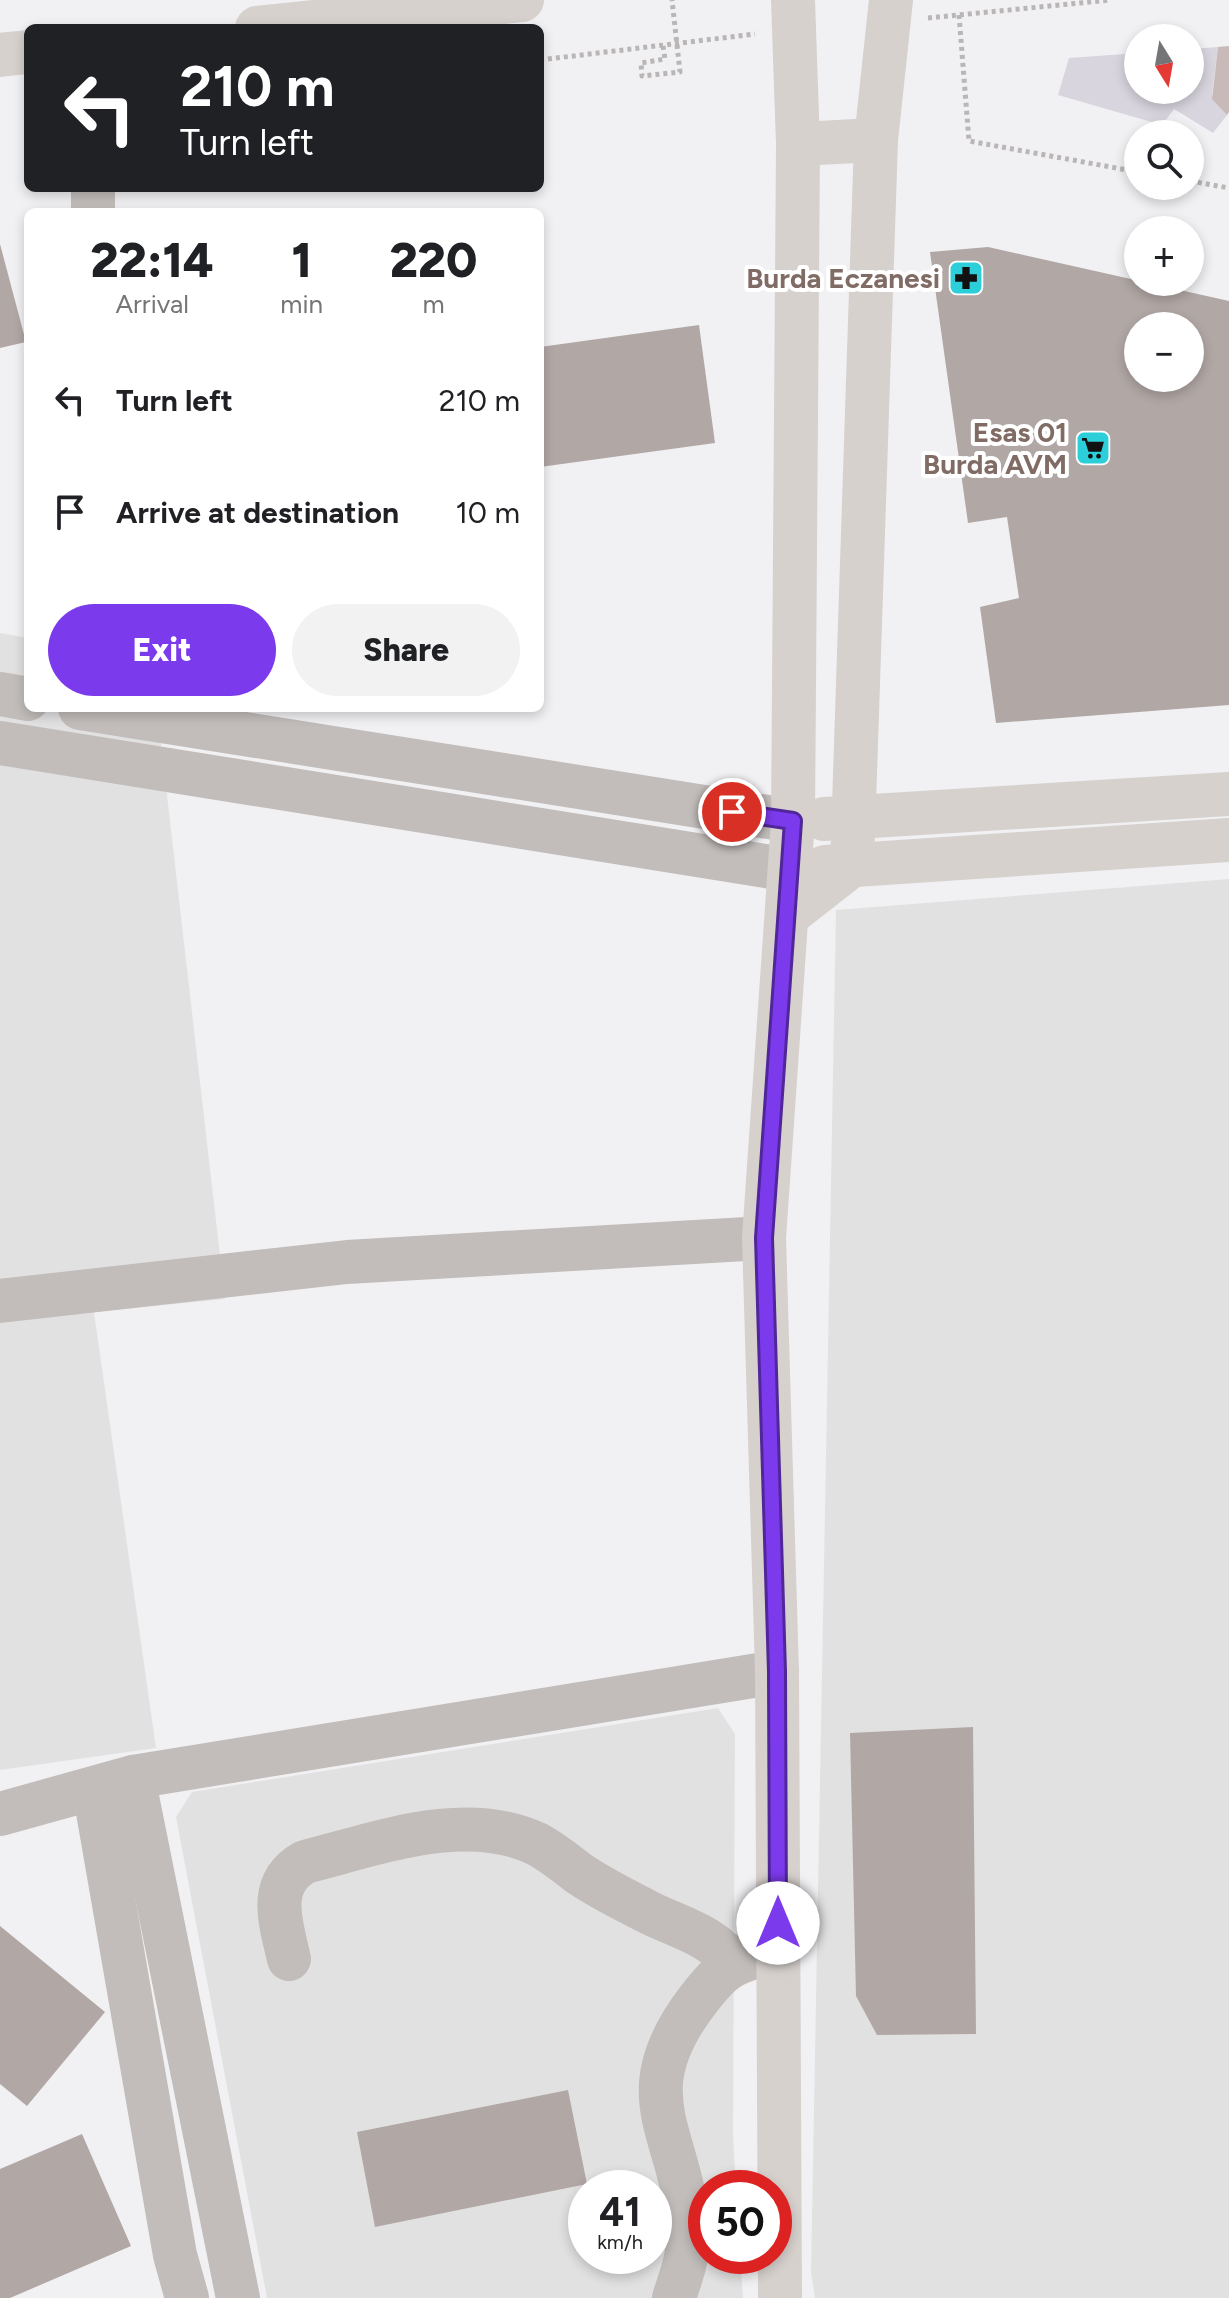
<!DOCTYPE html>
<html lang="en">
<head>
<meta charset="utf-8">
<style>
  body { margin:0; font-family:Figtree,sans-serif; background:#f2f2f2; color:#202124; height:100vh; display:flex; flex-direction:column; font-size:30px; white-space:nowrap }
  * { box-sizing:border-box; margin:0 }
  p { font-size:26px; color:#757577 }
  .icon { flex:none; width:44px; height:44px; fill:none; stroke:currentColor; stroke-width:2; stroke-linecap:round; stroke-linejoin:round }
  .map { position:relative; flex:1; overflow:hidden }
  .panel { position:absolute; left:24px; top:208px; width:520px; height:504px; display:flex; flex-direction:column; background:#fff; border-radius:12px; box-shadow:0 4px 12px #0003 }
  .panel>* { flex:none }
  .guide { position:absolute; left:24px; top:24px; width:520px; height:168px; border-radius:12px; box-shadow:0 4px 12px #0003; background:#202124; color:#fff; overflow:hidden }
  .needle { width:52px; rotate:169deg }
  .fabs { position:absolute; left:1124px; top:24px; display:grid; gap:16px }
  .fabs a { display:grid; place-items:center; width:80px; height:80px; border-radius:50%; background:#fff; box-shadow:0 4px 12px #0003; font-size:40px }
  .speed { position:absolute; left:568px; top:2170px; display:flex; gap:16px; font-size:40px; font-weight:700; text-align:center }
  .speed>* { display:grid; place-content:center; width:104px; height:104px; border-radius:50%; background:#fff; box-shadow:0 4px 12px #0003; line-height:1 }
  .speed small { font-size:20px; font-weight:400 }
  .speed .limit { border:12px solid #d22; background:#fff; color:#111 }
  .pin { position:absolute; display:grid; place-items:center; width:68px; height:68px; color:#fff; margin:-34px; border:4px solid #fff; border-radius:50%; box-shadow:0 2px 8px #0007 }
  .me { position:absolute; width:88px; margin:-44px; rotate:0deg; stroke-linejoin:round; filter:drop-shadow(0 0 6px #0008) }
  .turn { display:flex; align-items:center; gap:28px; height:168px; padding:0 24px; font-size:36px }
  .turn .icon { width:104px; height:104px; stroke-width:2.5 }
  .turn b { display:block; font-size:56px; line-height:68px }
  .eta { display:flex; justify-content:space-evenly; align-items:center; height:136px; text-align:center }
  .eta b { font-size:48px; font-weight:800; line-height:56px }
  .action { display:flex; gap:16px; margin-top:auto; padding:16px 24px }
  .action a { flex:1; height:92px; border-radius:48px; background:#7c3aed; color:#fff; font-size:32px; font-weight:800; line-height:92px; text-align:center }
  .action a+a { background:#f2f2f2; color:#202124 }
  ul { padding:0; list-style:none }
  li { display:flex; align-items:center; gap:24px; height:112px; padding:0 24px }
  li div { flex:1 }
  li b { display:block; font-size:30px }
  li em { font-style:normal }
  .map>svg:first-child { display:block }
</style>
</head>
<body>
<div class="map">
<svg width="1229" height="2298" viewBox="0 0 1229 2298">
  <rect width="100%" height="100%" fill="#f1f1f4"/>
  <!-- built -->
  <g fill="#e2e1e2" fill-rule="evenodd">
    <path d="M 0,633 L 28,638 L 28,708 L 157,708 L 225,1299 L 94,1312 L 156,1748 L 0,1770 Z"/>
    <path d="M 1229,879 L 1229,2298 L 815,2298 L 811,2272 L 836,910 Z"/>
    <path d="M 718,1708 L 735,1734 L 733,2135 L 736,2188 L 706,2188 L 706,2256 L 740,2256 L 743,2298 L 267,2298 L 176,1817 L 192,1792 ZM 586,2188 L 654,2188 L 654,2256 L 586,2256 Z"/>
  </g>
  <!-- green -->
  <path fill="#d8d5de" d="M 1218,47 L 1212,95 L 1227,115 L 1213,133 L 1174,109 L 1162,125 L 1058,95 L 1069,58 L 1138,53 L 1138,90 L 1190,90 L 1190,49 Z"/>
  <!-- water -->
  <path fill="#c8bab9" d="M 1229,46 L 1229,112 L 1227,115 L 1212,99 L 1218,47 Z"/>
  <!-- building -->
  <g fill="#b1a7a5" fill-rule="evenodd">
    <path d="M 0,244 L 26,342 L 0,348 Z"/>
    <path d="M 988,247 L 1229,301 L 1229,705 L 996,723 L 980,607 L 1019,598 L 1007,517 L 968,523 L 930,252 ZM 1138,326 L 1190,326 L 1190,378 L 1138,378 Z"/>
    <path d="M 699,325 L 715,443 L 540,467 L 540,347 Z"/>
    <path d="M 973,1727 L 976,2034 L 877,2035 L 856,1996 L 850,1733 Z"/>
    <path d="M 0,1926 L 105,2012 L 27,2106 L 0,2084 Z"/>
    <path d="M 568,2090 L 587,2184 L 375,2227 L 357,2132 Z"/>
    <path d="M 82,2134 L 131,2246 L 10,2298 L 0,2298 L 0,2169 Z"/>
  </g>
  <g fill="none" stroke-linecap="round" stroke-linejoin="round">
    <!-- path -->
    <g stroke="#bab6b5" stroke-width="5" stroke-dasharray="4 4" stroke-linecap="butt">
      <path d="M 959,15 L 969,141 L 1138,172"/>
      <path d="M 928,18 L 1110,0"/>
      <path d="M 663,46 L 665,59 L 641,63 L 642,76 L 680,72 L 672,0"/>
      <path d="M 540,60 L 755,34"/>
      <path d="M 1190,181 L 1229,188"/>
    </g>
    <!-- minor -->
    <g stroke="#c2bdbb" stroke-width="44">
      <path d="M 93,212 L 93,188"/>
      <path d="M 0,694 L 28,699"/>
      <path d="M 80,708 L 793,821"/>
      <path d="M 0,743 L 790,870"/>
      <path d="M 0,1301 L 347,1262 L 764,1238"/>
      <path d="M 133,1777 L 238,2298"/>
      <path d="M 94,1789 L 175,2255 L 187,2298"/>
      <path d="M 0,1814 L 133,1777 L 777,1672"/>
      <path d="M 289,1959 C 281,1923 266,1884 305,1862 C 377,1844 465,1810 537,1844 C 552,1852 564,1862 577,1872 C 598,1887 623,1899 646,1911 C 674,1926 717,1936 733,1965"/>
      <path d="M 674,2298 C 680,2279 688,2259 688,2238 C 687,2136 621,2100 698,2000 C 718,1974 728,1963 761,1956"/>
    </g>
    <!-- major -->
    <g stroke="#d7d1ce" stroke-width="44">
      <path d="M 798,144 L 876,140"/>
      <path d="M 824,819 L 1229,794"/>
      <path d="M 825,867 L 1229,840"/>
      <path d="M 787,916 L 852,865 L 876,140 L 891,0"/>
      <path d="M 780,2298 L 777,1672 L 764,1238 L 793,821 L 798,144 L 793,0"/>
    </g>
    <!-- highway -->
    <g stroke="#d7d1ce" stroke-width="44">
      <path d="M 257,28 L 522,0"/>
      <path d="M 0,55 L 28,52"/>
    </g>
  </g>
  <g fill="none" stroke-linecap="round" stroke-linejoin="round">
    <defs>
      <path id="route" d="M 732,812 L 793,821 L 764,1238 L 777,1672 L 778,1923"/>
    </defs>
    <!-- route casing -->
    <use href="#route" stroke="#51269a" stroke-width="20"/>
    <!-- route -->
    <use href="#route" stroke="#7c3aed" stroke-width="14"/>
  </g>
  <!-- icons -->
  <defs>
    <symbol id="pharmacy-square" viewBox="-11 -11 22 22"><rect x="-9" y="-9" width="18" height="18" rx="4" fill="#2cced9" stroke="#fff"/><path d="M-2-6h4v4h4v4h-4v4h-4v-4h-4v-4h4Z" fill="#111"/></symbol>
    <symbol id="supermarket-square" viewBox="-11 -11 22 22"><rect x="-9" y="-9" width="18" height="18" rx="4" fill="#2cced9" stroke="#fff"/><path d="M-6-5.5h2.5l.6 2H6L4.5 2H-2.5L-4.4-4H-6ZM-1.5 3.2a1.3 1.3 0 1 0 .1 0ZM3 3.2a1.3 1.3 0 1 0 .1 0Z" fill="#111"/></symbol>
  </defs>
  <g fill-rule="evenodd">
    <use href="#pharmacy-square" x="946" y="258" width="40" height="40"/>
    <use href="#supermarket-square" x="1073" y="428" width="40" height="40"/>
  </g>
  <g text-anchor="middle" stroke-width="8" stroke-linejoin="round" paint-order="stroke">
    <!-- poi labels -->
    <g font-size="28" font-weight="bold" fill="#806c65" stroke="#fff" text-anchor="end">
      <text x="940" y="288">Burda Eczanesi</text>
      <text x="1067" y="442">Esas 01<tspan x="1067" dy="32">Burda AVM</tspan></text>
    </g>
  </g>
</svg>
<div class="fabs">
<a><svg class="needle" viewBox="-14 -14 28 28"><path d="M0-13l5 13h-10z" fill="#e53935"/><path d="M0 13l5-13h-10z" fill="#757577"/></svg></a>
<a><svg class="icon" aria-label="search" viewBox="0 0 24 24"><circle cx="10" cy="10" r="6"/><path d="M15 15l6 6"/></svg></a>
<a>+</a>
<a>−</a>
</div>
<div class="speed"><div>41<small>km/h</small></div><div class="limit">50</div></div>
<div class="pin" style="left:732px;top:812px;background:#d93025"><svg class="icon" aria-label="arrive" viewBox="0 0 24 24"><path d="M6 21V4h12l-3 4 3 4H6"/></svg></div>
<svg class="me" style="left:778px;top:1923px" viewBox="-20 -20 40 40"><circle r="19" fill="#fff"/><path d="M0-13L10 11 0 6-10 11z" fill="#7c3aed"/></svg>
<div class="guide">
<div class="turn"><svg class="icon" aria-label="left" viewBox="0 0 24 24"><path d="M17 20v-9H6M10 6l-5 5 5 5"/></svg><div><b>210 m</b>Turn left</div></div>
</div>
<section class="panel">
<div class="eta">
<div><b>22:14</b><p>Arrival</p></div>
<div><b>1</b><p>min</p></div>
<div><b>220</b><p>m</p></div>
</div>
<ul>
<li><svg class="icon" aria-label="left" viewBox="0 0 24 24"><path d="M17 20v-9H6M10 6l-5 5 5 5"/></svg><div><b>Turn left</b></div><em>210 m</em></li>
<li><svg class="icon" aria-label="arrive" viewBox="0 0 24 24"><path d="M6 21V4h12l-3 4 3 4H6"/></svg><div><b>Arrive at destination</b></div><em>10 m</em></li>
</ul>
<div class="action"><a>Exit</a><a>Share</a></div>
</section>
</div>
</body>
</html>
